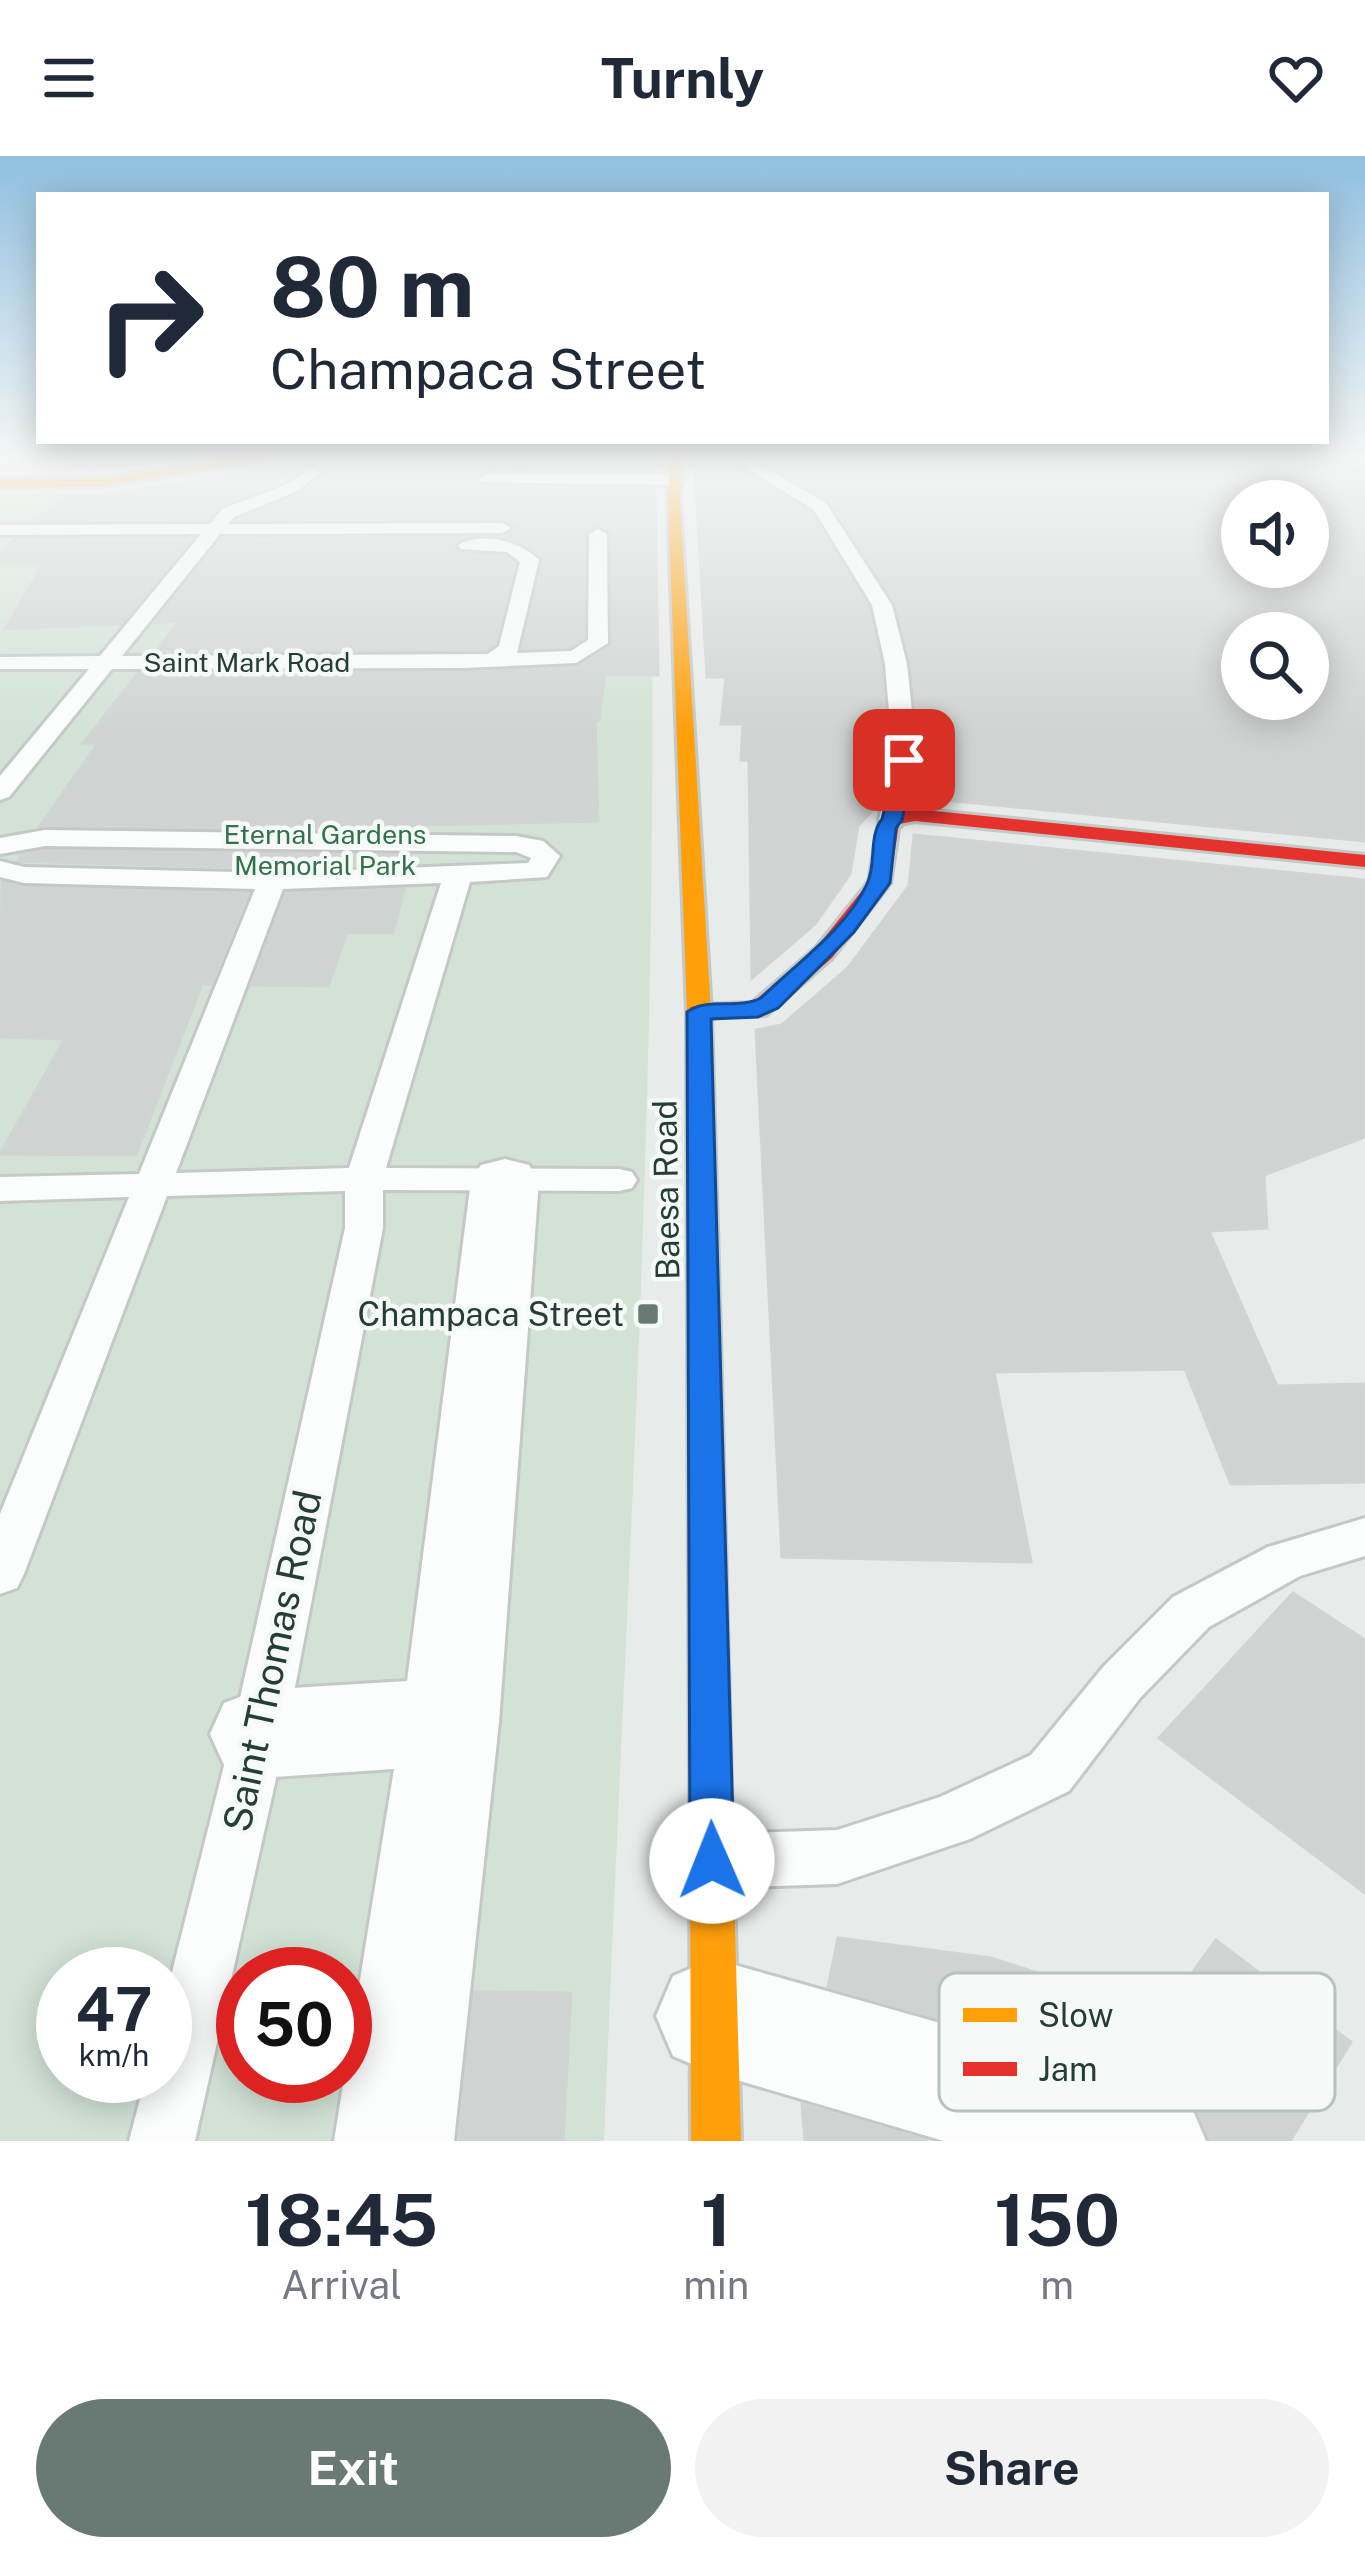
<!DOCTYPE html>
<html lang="en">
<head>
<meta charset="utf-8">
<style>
  body { margin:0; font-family:"Public Sans",sans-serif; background:#f2f2f3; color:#1f2937; height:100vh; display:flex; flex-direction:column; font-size:45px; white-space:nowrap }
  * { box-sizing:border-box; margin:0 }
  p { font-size:39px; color:#747a83 }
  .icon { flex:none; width:66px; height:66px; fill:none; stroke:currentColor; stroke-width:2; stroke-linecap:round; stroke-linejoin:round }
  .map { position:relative; height:1985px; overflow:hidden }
  .sheet { display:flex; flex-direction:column; background:#fff; flex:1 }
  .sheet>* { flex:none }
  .guide { position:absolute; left:36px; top:36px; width:1293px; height:252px; border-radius:0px; box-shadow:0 6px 30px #0003; background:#fff; color:#1f2937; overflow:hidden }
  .tools { position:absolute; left:1221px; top:324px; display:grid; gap:24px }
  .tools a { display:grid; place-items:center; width:108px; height:108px; border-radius:50%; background:#fff; box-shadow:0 6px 30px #0003; font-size:60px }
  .speed { position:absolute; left:36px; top:1791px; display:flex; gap:24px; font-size:60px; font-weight:700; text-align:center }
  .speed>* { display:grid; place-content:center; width:156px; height:156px; border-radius:50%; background:#fff; box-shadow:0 6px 30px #0003; line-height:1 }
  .speed small { font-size:30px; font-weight:400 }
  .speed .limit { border:18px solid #d22; background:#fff; color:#111 }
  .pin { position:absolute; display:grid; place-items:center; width:102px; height:102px; color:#fff; margin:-51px; border-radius:24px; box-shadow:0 6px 18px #0006 }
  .me { position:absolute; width:132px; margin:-66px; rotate:359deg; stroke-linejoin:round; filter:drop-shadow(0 0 9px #0008) }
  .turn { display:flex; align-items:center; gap:42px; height:252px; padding:0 36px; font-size:54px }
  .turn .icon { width:156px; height:156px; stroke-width:2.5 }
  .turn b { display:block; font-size:84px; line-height:102px }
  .eta { display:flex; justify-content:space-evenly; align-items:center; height:204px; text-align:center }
  .eta b { font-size:72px; font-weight:700; line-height:84px }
  .button { display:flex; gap:24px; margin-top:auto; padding:24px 36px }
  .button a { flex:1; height:138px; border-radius:72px; background:#697a75; color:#fff; font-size:48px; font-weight:700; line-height:138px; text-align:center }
  .button a+a { background:#f2f2f3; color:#1f2937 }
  header { display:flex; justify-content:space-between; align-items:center; height:156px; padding:0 36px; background:#fff; font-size:54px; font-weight:700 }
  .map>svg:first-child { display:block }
</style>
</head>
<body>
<header><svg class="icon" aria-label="menu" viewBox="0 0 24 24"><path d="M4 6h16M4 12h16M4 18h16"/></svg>Turnly<svg class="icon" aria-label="heart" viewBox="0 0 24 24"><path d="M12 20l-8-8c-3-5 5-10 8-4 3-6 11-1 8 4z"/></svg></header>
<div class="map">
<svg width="1365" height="1985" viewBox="0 0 1365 1985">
  <rect width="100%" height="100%" fill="#e7ebe9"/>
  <!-- green -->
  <path fill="#d2e3d6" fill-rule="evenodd" d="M 303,298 L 344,298 L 355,357 L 650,357 C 662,899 625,1443 604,1985 L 0,1985 L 0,331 L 101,329 ZM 63,1818 L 165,1818 L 165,1920 L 63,1920 ZM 243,1818 L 345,1818 L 345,1920 L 243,1920 Z"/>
  <!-- building -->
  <g fill="#cfd4d2" stroke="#d0d4d2" stroke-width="3" fill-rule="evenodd">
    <path d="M 110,298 L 206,298 L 93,313 Z"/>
    <path d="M 310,298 L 658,298 L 656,314 L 486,314 L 474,322 L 480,331 L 655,333 L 658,519 L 605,518 L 599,564 L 595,564 L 598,665 L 418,669 L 417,674 L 40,670 L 98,587 L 83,587 L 138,517 L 576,512 L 610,491 L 611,378 L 600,369 L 584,378 L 584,482 L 570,491 L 523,492 L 543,405 L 533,393 L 505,381 L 515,370 L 504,363 L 240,363 L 300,339 L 323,321 L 322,313 L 314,308 L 220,349 L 208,364 L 37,364 L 63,340 L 106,339 L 293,310 Z"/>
    <path d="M 694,298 L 720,298 L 811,357 L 868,451 L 881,509 L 888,603 L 878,648 L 858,670 L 850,718 L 815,768 L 752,822 L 749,604 L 741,604 L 743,568 L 721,568 L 726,521 L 707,521 Z"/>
    <path d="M 751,298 L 1292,298 L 1365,317 L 1365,685 L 913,641 L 921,603 L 911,508 L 896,447 L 830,345 ZM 1242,345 L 1308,345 L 1308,411 L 1242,411 ZM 1242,477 L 1308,477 L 1308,543 L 1242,543 Z"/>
    <path d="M 222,382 L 464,382 L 454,388 L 461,398 L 505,400 L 515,408 L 495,487 L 487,494 L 156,495 L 180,465 L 155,467 Z"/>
    <path d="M 15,383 L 191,383 L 121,468 L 5,473 L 44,407 L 0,407 L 0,397 Z"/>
    <path d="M 914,679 L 1365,724 L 1365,981 L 1264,1019 L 1267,1072 L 1209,1075 L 1277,1230 L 1365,1228 L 1365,1326 L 1231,1328 L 1185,1213 L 994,1216 L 1031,1406 L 782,1401 L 756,874 L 782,869 L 848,812 L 909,730 Z"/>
    <path d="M 45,694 L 411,699 L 410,707 L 272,712 L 17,705 L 21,699 Z"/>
    <path d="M 2,726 L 24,731 L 248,737 L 211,828 L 202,828 L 136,999 L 0,998 L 65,883 L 0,881 Z"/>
    <path d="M 404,733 L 393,777 L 347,777 L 328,830 L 252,829 L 286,737 Z"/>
    <path d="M 1293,1437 L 1365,1484 L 1365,1737 L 1159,1582 Z"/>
    <path d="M 838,1782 L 991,1802 L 1163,1857 L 1216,1784 L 1351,1886 L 1290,1985 L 1210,1985 L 1192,1941 L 1148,1921 L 828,1831 Z"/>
    <path d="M 474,1836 L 571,1837 L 563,1985 L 459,1985 Z"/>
    <path d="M 802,1948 L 928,1985 L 805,1985 Z"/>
  </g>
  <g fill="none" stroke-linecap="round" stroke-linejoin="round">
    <defs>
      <g id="lane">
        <path d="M 724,298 L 742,298 L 826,347 L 892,449 L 907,508 L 917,603 L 901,670 L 883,670 L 879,664 L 893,603 L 885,508 L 872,449 L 814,354 Z"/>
        <path d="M 312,312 L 320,317 L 297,335 L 234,361 L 228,368 L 502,367 L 511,372 L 502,377 L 220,378 L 122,500 L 488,498 L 499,490 L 520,406 L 507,396 L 461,393 L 458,389 C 482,375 520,385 539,404 L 517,497 L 571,495 L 588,484 L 589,378 L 598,373 L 607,378 L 608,487 L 576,507 L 463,512 L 112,513 L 9,641 L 0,644 L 0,620 L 89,513 L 0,513 L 0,501 L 100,500 L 201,378 L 0,379 L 0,369 L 210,368 L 222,353 L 285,329 Z"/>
        <path d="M 486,318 L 676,319 L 684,324 L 676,329 L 480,326 L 478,323 Z"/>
        <path d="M 45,674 L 516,680 L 543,685 L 560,700 L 547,721 L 470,726 L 386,1012 L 619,1013 L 632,1016 L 637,1024 L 632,1032 L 619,1035 L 383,1034 L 383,1072 L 286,1578 L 195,1985 L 129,1985 L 146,1920 L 165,1920 L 165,1844 L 232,1578 L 345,1072 L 345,1035 L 167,1040 L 24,1418 L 17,1432 L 0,1438 L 0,1358 L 129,1041 L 0,1045 L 0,1021 L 139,1018 L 255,733 L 24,727 L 0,721 L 0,705 L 24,711 L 272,717 L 528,707 L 531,702 L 516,696 L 45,690 L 0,698 L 0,682 ZM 441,727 L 349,1012 L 176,1017 L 283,733 Z"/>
        <path d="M 1365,1362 L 1365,1400 L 1300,1420 L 1209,1471 L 1140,1542 L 1069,1635 L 970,1683 L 837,1728 L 719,1732 L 699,1724 L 690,1705 L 699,1686 L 719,1678 L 837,1674 L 940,1641 L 1031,1599 L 1104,1510 L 1173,1441 L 1268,1391 Z"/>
      </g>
      <g id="street">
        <path d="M 505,1003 L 529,1009 L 539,1024 L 499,1566 L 454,1985 L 334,1985 L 394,1613 L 259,1622 L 224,1609 L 210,1578 L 224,1547 L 259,1534 L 407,1525 L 471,1024 L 481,1009 Z"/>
        <path d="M 713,1803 L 1146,1925 L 1188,1943 L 1206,1985 L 944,1985 L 713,1917 L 673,1900 L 656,1860 L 673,1820 Z"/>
      </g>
      <g id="slow">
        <path d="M 270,298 L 298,298 L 105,330 L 0,331 L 0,323 L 105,322 Z"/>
        <path d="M 670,298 L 682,298 L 680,346 L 711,856 L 720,1180 L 715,1188 L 693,1188 L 688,1180 L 687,856 L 668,346 Z"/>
        <path d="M 711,1647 L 726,1653 L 732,1667 L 741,1985 L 691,1985 L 690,1667 L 696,1653 Z"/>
      </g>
      <g id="jam">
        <path d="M 915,653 L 1365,699 L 1365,711 L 915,665 L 899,668 L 890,727 L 832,802 L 766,859 L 691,861 L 687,856 L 691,851 L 699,849 L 752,847 L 816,792 L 869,726 L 879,667 L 885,660 Z"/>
        <path d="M 704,1169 L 715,1172 L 720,1180 L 732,1667 L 726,1681 L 711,1687 L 696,1681 L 690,1667 L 688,1180 L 693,1172 Z"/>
      </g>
    </defs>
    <!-- lane casing -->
    <use href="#lane" stroke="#c4c8c6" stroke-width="6"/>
    <!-- street casing -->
    <use href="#street" stroke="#c4c8c6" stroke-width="6"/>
    <!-- slow casing -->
    <use href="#slow" stroke="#c3c9c6" stroke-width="6"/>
    <!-- jam casing -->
    <use href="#jam" stroke="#c3c9c6" stroke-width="6"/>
    <!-- lane -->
    <use href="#lane" fill="#fbfcfc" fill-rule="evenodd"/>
    <!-- street -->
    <use href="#street" fill="#fbfcfc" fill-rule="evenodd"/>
    <!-- slow -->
    <use href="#slow" fill="#ff9f0a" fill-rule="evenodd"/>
    <!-- jam -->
    <use href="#jam" fill="#e5322d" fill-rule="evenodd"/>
  </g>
  <!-- sky -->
  <linearGradient id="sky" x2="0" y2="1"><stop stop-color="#90bfe0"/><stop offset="0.52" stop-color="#f4f6f5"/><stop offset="1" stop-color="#f4f6f5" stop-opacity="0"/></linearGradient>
  <rect width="1365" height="576" fill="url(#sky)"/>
  <!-- route -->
  <path fill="#1a73e8" stroke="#114b97" stroke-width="3" d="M 898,600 L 914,604 L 902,664 L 896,672 L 890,727 L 854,776 L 778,852 L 758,861 L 711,863 L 734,1705 L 727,1720 L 712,1726 L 697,1720 L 690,1705 L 687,856 C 707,841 738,854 761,842 C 796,808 847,772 867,728 C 877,707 868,681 882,663 Z"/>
  <!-- markers -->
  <rect fill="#697a75" stroke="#f5f9f7" stroke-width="4.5" x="636" y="1146" width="24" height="24" rx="6"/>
  <g text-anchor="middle" stroke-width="9" stroke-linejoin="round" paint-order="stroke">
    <!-- far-street labels -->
    <g font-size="27" fill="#253d37" stroke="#f5f9f7">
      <text x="247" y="516">Saint Mark Road</text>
    </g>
    <!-- far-park labels -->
    <g font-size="27" fill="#33714b" stroke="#f5f9f7">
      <text x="325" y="688">Eternal Gardens<tspan x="325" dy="31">Memorial Park</tspan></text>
    </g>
    <!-- street labels -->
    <g font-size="33" fill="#253d37" stroke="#f5f9f7">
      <text transform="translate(666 1034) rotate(-91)" y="12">Baesa Road</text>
    </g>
    <!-- poi labels -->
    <g font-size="33" fill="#253d37" stroke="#f5f9f7" text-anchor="end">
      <text x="624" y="1170">Champaca Street</text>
    </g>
    <!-- near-street labels -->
    <g font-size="39" fill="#253d37" stroke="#f5f9f7">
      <text transform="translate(272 1505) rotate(-78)" y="14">Saint Thomas Road</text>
    </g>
  </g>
  <!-- legend -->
  <rect x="939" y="1817" width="396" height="138" rx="18" fill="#f5f9f7" stroke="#b7c1bd" stroke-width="3"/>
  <rect x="963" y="1852" width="54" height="14" fill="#ff9f0a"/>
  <rect x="963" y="1906" width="54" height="14" fill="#e5322d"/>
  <g font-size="33" fill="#253d37">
    <text x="1038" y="1871">Slow</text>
    <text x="1038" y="1925">Jam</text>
  </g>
</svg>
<div class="tools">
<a><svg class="icon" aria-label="sound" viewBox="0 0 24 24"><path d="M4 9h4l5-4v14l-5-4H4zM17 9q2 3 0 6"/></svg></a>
<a><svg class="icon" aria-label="search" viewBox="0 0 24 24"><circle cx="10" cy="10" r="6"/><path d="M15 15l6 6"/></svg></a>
</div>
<div class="speed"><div>47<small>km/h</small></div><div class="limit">50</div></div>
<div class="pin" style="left:904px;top:604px;background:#d93025"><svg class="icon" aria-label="arrive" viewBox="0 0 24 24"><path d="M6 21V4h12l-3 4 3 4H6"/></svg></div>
<svg class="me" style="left:712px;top:1705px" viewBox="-20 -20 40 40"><circle r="19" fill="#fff"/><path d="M0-13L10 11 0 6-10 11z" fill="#1a73e8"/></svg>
<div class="guide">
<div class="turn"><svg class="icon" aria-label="right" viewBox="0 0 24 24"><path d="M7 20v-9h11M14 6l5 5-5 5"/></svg><div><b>80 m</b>Champaca Street</div></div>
</div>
</div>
<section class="sheet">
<div class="eta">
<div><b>18:45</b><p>Arrival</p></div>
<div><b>1</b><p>min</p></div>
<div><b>150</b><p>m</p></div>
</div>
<div class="button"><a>Exit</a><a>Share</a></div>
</section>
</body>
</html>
